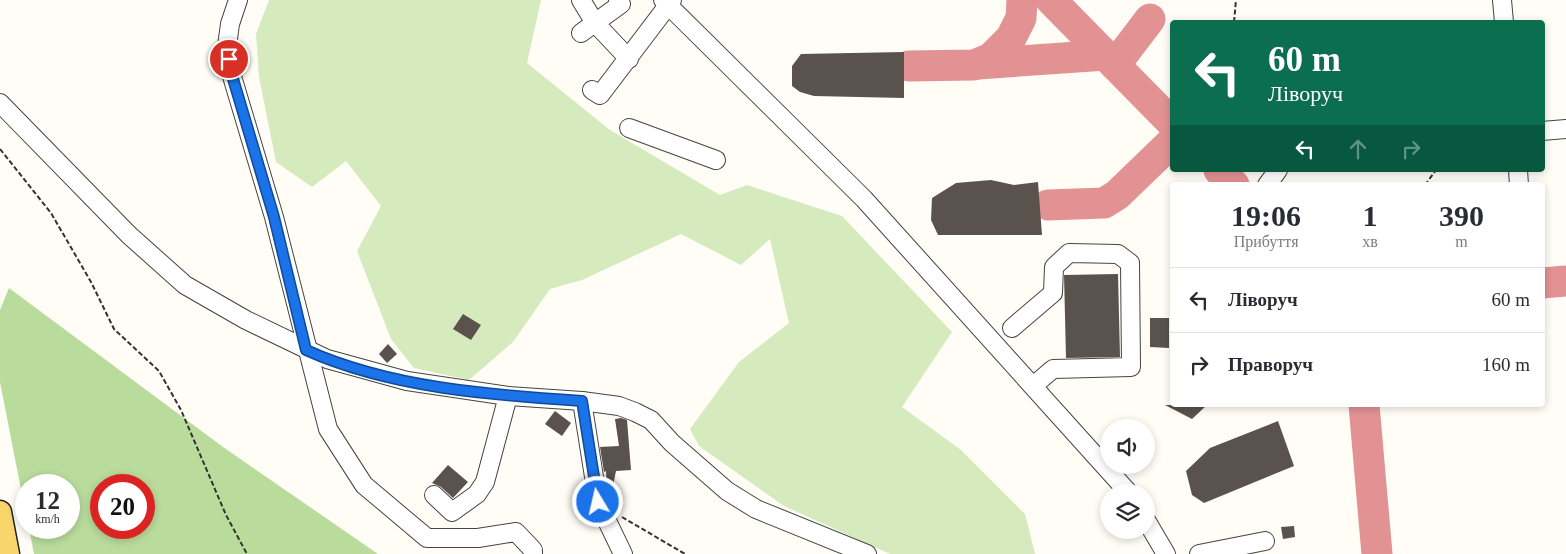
<!DOCTYPE html>
<html lang="uk">
<head>
<meta charset="utf-8">
<style>
  body { margin:0; font-family:Georgia,serif; background:#f2f2f3; color:#2b2b33; height:100vh; display:flex; flex-direction:column; font-size:19px; white-space:nowrap }
  * { box-sizing:border-box; margin:0 }
  p { font-size:16px; color:#7c7c81 }
  .icon { flex:none; width:28px; height:28px; fill:none; stroke:currentColor; stroke-width:2; stroke-linecap:round; stroke-linejoin:round }
  .map { position:relative; flex:1; overflow:hidden }
  .drawer { position:absolute; left:1170px; top:182px; width:375px; height:225px; display:flex; flex-direction:column; background:#fff; border-radius:5px; box-shadow:0 2px 8px #0003 }
  .drawer>* { flex:none }
  .guide { position:absolute; left:1170px; top:20px; width:375px; height:152px; border-radius:5px; box-shadow:0 2px 8px #0003; background:#0b6e4f; color:#fff; overflow:hidden }
  .controls { position:absolute; left:1100px; top:419px; display:grid; gap:10px }
  .controls a { display:grid; place-items:center; width:55px; height:55px; border-radius:50%; background:#fff; box-shadow:0 2px 8px #0003; font-size:25px }
  .speed { position:absolute; left:15px; top:474px; display:flex; gap:10px; font-size:25px; font-weight:700; text-align:center }
  .speed>* { display:grid; place-content:center; width:65px; height:65px; border-radius:50%; background:#fff; box-shadow:0 2px 8px #0003; line-height:1 }
  .speed small { font-size:12px; font-weight:400 }
  .speed .limit { border:8px solid #d22; background:#fff; color:#111 }
  .pin { position:absolute; display:grid; place-items:center; width:42px; height:42px; color:#fff; margin:-21px; border:2px solid #fff; border-radius:50%; box-shadow:0 1px 5px #0007 }
  .me { position:absolute; width:55px; margin:-28px; rotate:351deg; stroke-linejoin:round; filter:drop-shadow(0 0 4px #0008) }
  .turn { display:flex; align-items:center; gap:18px; height:105px; padding:0 15px; font-size:22px }
  .turn .icon { width:65px; height:65px; stroke-width:2.5 }
  .turn b { display:block; font-size:35px; line-height:42px }
  .lanes { display:flex; align-items:center; height:48px; padding:0 15px; background:#0003; justify-content:center; gap:25px; direction:ltr }
  .lanes .off { opacity:.35 }
  .eta { display:flex; justify-content:space-evenly; align-items:center; height:85px; text-align:center }
  .eta b { font-size:30px; font-weight:600; line-height:35px }
  ul { padding:0; list-style:none }
  li { display:flex; align-items:center; gap:15px; height:65px; padding:0 15px; border-top:1px solid #e1e1e2 }
  li div { flex:1 }
  li b { display:block; font-size:19px }
  li em { font-style:normal }
  .map>svg:first-child { display:block }
</style>
</head>
<body>
<div class="map">
<svg width="1566" height="554" viewBox="0 0 1566 554">
  <rect width="100%" height="100%" fill="#fffdf5"/>
  <!-- green -->
  <path fill="#d5ebbd" d="M 269,0 L 541,0 L 527,63 L 610,130 L 720,195 L 747,185 L 842,216 L 952,332 L 902,407 L 961,450 L 1025,514 L 1035,554 L 890,554 L 784,506 L 699,446 L 690,429 L 739,362 L 789,323 L 770,239 L 741,265 L 681,234 L 582,280 L 550,289 L 513,342 L 469,380 L 414,368 L 391,339 L 357,251 L 381,206 L 346,161 L 312,187 L 276,162 L 259,77 L 256,34 Z"/>
  <!-- forest -->
  <path fill="#b9dc9c" fill-rule="evenodd" d="M 9,288 L 223,447 L 378,554 L 34,554 L 29,528 L 69,528 L 69,485 L 26,485 L 26,515 L 0,382 L 0,310 ZM 101,485 L 144,485 L 144,528 L 101,528 Z"/>
  <g fill="none" stroke-linecap="round" stroke-linejoin="round">
    <!-- taxiway -->
    <g stroke="#e29292" stroke-width="31">
      <path d="M 1051,0 L 1172,123"/>
      <path d="M 978,64 L 1106,55"/>
      <path d="M 1115,65 L 1150,19"/>
      <path d="M 909,66 L 974,65 L 991,58 L 1011,38 L 1021,18 L 1022,0"/>
      <path d="M 1219,170 L 1234,185"/>
      <path d="M 1048,205 L 1104,203 L 1117,195 L 1172,142"/>
      <path d="M 1542,283 L 1566,281"/>
      <path d="M 1364,405 L 1377,554"/>
    </g>
  </g>
  <!-- building -->
  <g fill="#5a524d">
    <path d="M 904,52 L 904,98 L 814,96 L 800,92 L 792,86 L 792,66 L 801,54 Z"/>
    <path d="M 991,180 L 1014,185 L 1038,182 L 1042,235 L 938,235 L 931,220 L 932,198 L 956,183 Z"/>
    <path d="M 1118,274 L 1120,357 L 1066,358 L 1064,275 Z"/>
    <path d="M 463,314 L 481,325 L 471,340 L 453,329 Z"/>
    <path d="M 1150,318 L 1169,318 L 1169,348 L 1150,347 Z"/>
    <path d="M 388,344 L 397,354 L 387,363 L 379,354 Z"/>
    <path d="M 1165,405 L 1207,405 L 1192,419 Z"/>
    <path d="M 555,411 L 571,423 L 562,436 L 545,424 Z"/>
    <path d="M 621,418 L 627,420 L 631,470 L 616,471 L 611,495 L 607,494 L 606,471 L 604,472 L 600,447 L 619,446 L 615,419 Z"/>
    <path d="M 1278,421 L 1294,466 L 1204,503 L 1192,495 L 1186,471 L 1210,448 Z"/>
    <path d="M 448,465 L 468,482 L 453,498 L 441,487 L 432,483 Z"/>
    <path d="M 1294,526 L 1295,537 L 1283,539 L 1281,527 Z"/>
  </g>
  <g fill="none" stroke-linecap="round" stroke-linejoin="round">
    <defs>
      <g id="minor">
        <path d="M 238,0 L 230,24 L 227,46 L 231,73 L 274,217 L 328,429 L 364,485 L 427,538 L 478,538 L 516,532 L 533,550 L 533,554"/>
        <path d="M 581,0 L 595,23 L 629,59"/>
        <path d="M 663,0 L 864,199 L 1128,492"/>
        <path d="M 1502,0 L 1504,22"/>
        <path d="M 581,33 L 621,4 L 618,0"/>
        <path d="M 592,90 L 600,95 L 672,0"/>
        <path d="M 0,103 L 129,235 L 185,285 L 246,320 L 327,359 L 407,381 L 508,396 L 582,401 L 619,406 L 635,412 L 651,420 L 672,443 L 727,491 L 756,509 L 867,554"/>
        <path d="M 629,128 L 716,160"/>
        <path d="M 1542,131 L 1566,129"/>
        <path d="M 1518,170 L 1519,185"/>
        <path d="M 1267,185 L 1278,170"/>
        <path d="M 1012,328 L 1053,293 L 1054,267 L 1069,253 L 1118,254 L 1130,263 L 1131,367 L 1053,369 L 1033,386"/>
        <path d="M 582,401 L 598,502 L 623,554"/>
        <path d="M 434,495 L 452,512 L 477,494 L 485,482 L 508,396"/>
        <path d="M 1146,520 L 1166,554"/>
        <path d="M 1199,554 L 1265,541"/>
      </g>
      <path id="major" d="M 0,512 L 8,554"/>
    </defs>
    <!-- minor casing -->
    <use href="#minor" stroke="#444" stroke-width="20"/>
    <!-- major casing -->
    <use href="#major" stroke="#222" stroke-width="25"/>
    <!-- path -->
    <g stroke="#333" stroke-width="2" stroke-dasharray="5 2.5" stroke-linecap="butt">
      <path d="M 1234,22 L 1236,0"/>
      <path d="M 0,149 L 51,213 L 91,282 L 114,329 L 159,371 L 181,410 L 226,515 L 247,554"/>
      <path d="M 1425,185 L 1436,170"/>
      <path d="M 622,517 L 685,554"/>
    </g>
    <!-- minor -->
    <use href="#minor" stroke="#fff" stroke-width="18"/>
    <!-- major -->
    <use href="#major" stroke="#f9d66b" stroke-width="22"/>
  </g>
  <g fill="none" stroke-linecap="round" stroke-linejoin="round">
    <defs>
      <path id="route" d="M 229,59 L 231,72 L 274,217 L 306,350 C 390,388 491,395 582,401 L 598,502"/>
    </defs>
    <!-- route casing -->
    <use href="#route" stroke="#114b97" stroke-width="12"/>
    <!-- route -->
    <use href="#route" stroke="#1a73e8" stroke-width="9"/>
  </g>
</svg>
<div class="controls">
<a><svg class="icon" aria-label="sound" viewBox="0 0 24 24"><path d="M4 9h4l5-4v14l-5-4H4zM17 9q2 3 0 6"/></svg></a>
<a><svg class="icon" aria-label="layers" viewBox="0 0 24 24"><path d="M12 4l9 5-9 5-9-5zM3 14l9 5 9-5"/></svg></a>
</div>
<div class="speed"><div>12<small>km/h</small></div><div class="limit">20</div></div>
<div class="pin" style="left:229px;top:59px;background:#d93025"><svg class="icon" aria-label="arrive" viewBox="0 0 24 24"><path d="M6 21V4h12l-3 4 3 4H6"/></svg></div>
<svg class="me" style="left:598px;top:502px" viewBox="-20 -20 40 40"><circle r="17" fill="#1a73e8" stroke="#fff" stroke-width="3"/><path d="M0-11L8 9 0 5-8 9z" fill="#fff"/></svg>
<div class="guide">
<div class="turn"><svg class="icon" aria-label="left" viewBox="0 0 24 24"><path d="M17 20v-9H6M10 6l-5 5 5 5"/></svg><div><b>60 m</b>Ліворуч</div></div>
<div class="lanes"><svg class="icon" aria-label="left" viewBox="0 0 24 24"><path d="M17 20v-9H6M10 6l-5 5 5 5"/></svg><svg class="icon off" aria-label="ahead" viewBox="0 0 24 24"><path d="M12 20V5M6 11l6-6 6 6"/></svg><svg class="icon off" aria-label="right" viewBox="0 0 24 24"><path d="M7 20v-9h11M14 6l5 5-5 5"/></svg></div>
</div>
<section class="drawer">
<div class="eta">
<div><b>19:06</b><p>Прибуття</p></div>
<div><b>1</b><p>хв</p></div>
<div><b>390</b><p>m</p></div>
</div>
<ul>
<li><svg class="icon" aria-label="left" viewBox="0 0 24 24"><path d="M17 20v-9H6M10 6l-5 5 5 5"/></svg><div><b>Ліворуч</b></div><em>60 m</em></li>
<li><svg class="icon" aria-label="right" viewBox="0 0 24 24"><path d="M7 20v-9h11M14 6l5 5-5 5"/></svg><div><b>Праворуч</b></div><em>160 m</em></li>
</ul>
</section>
</div>
</body>
</html>
